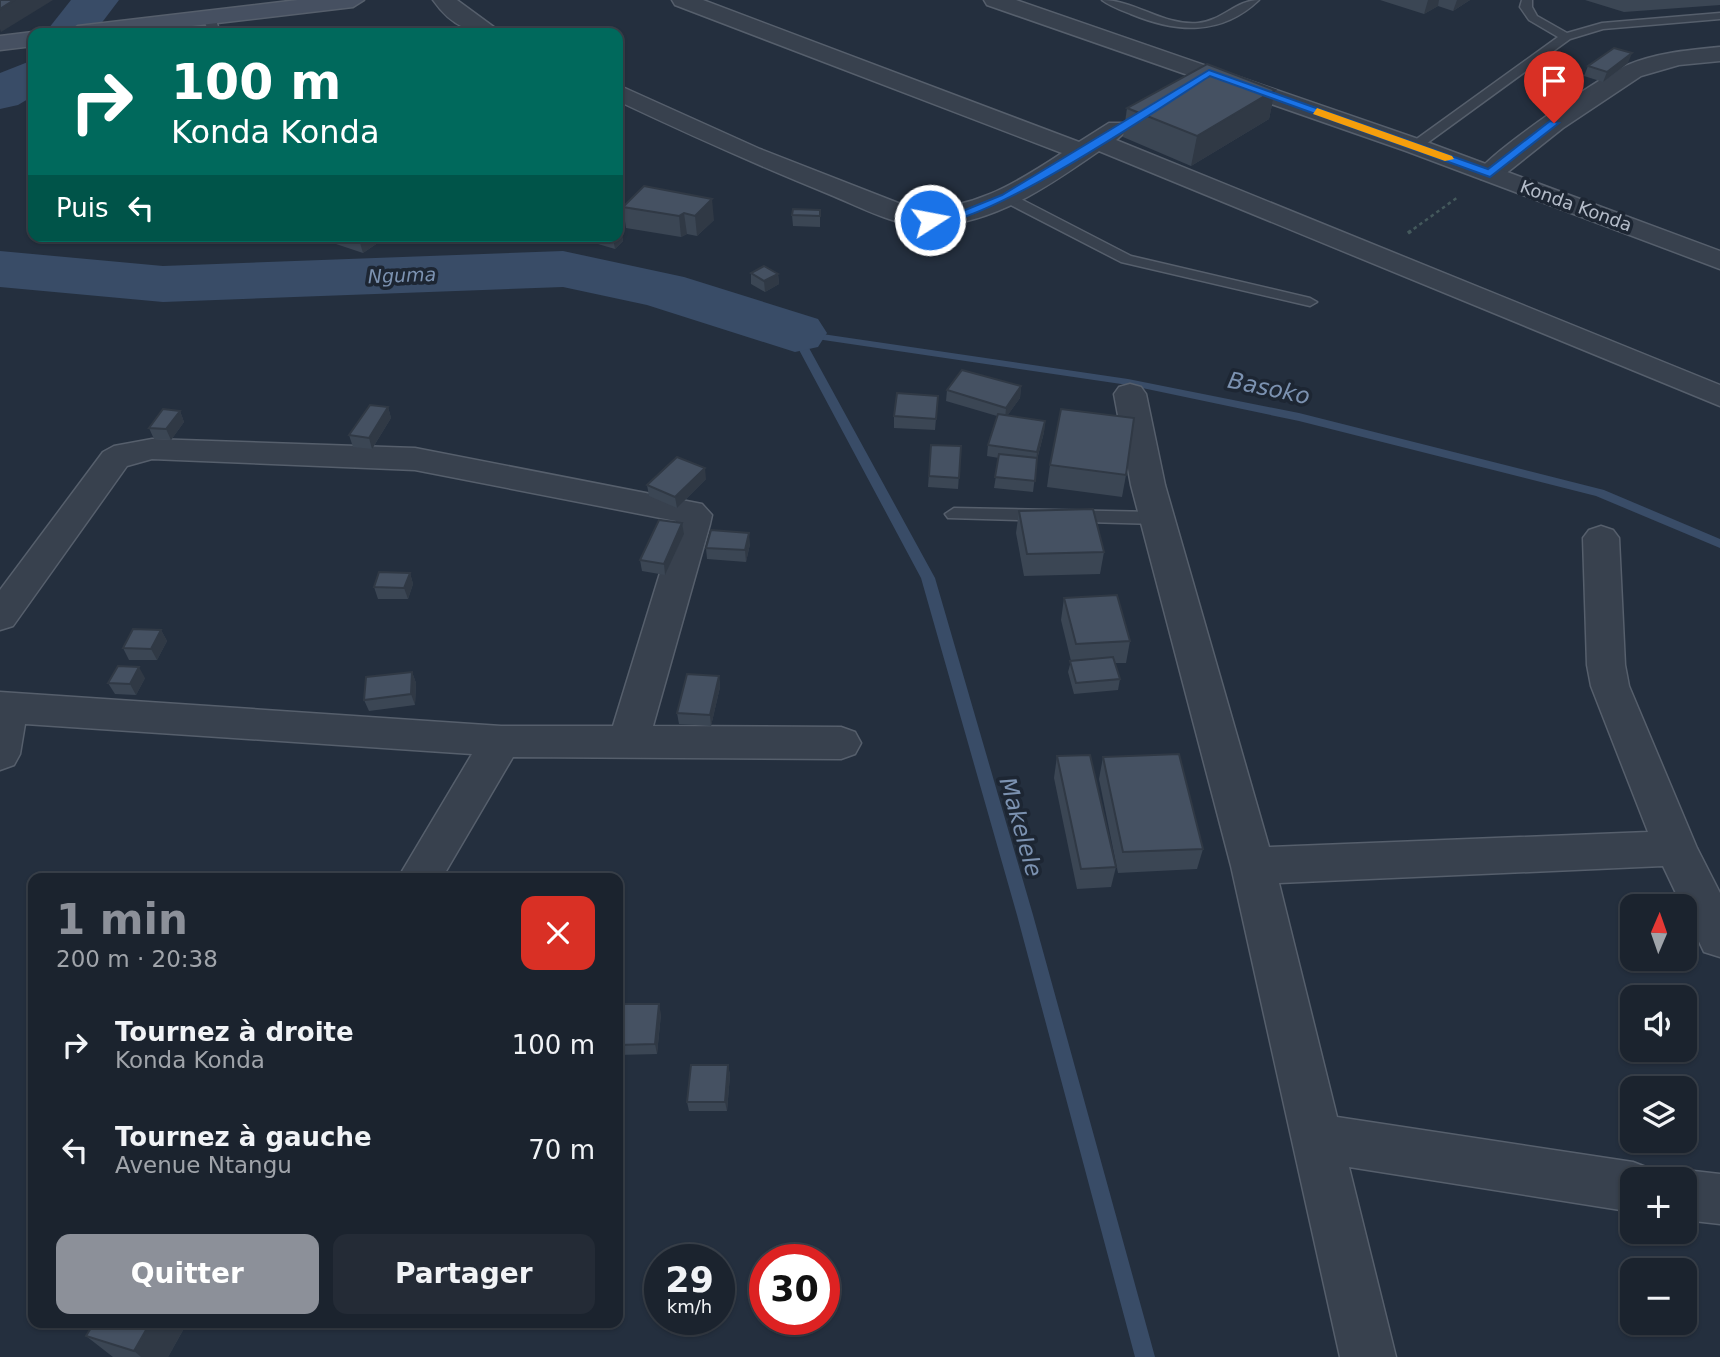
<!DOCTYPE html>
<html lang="fr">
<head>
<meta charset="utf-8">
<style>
  body { margin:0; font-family:"DejaVu Sans",sans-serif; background:#242b36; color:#f1f3f6; height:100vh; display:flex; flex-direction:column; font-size:26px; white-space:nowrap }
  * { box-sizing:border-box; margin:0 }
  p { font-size:23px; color:#a0a4aa }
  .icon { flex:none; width:38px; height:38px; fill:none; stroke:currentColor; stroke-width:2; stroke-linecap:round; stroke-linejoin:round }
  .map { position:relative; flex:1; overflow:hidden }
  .side { position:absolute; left:28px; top:873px; width:595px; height:455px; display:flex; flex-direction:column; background:#1b232e; border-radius:14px; box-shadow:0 2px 5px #0004,0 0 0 2px #39404a }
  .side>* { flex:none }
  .guide { position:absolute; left:28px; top:28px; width:595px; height:214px; border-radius:14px; box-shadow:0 2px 5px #0004,0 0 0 2px #39404a; background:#00695c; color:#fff; overflow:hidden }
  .needle { width:46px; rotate:2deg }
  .controls { position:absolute; left:1620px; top:894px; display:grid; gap:14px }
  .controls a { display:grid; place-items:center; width:77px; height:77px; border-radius:14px; background:#1b232e; box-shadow:0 2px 5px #0004,0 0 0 2px #39404a; font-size:35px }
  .speed { position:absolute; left:644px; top:1244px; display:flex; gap:14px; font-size:35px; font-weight:700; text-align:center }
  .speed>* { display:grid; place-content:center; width:91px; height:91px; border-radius:50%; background:#1b232e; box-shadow:0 2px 5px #0004,0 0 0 2px #39404a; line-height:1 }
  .speed small { font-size:18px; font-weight:400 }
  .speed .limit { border:10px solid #d22; background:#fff; color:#111 }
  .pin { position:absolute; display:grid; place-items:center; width:60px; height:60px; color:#fff; margin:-72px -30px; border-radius:50% 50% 50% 0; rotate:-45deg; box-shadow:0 0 7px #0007 }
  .pin .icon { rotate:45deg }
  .me { position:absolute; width:77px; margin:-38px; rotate:79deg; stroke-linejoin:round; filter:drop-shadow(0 0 5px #0008) }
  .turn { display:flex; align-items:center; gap:24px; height:147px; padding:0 28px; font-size:32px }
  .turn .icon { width:91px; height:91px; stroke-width:2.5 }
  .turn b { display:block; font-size:49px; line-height:60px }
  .then { display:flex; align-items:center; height:66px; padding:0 28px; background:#0003; gap:14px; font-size:26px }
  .round { display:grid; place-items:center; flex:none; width:74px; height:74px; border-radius:14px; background:#242b36 }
  .overview { display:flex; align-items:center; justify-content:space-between; height:119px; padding:0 28px }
  h1 { font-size:42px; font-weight:700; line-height:52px; color:#8c9099 }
  .cta { display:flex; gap:14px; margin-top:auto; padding:14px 28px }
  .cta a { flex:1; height:80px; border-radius:14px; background:#8c9099; color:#fff; font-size:28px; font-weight:700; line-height:80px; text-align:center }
  .cta a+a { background:#242b36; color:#f1f3f6 }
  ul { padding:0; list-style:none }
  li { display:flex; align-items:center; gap:21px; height:105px; padding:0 28px }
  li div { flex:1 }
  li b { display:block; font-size:26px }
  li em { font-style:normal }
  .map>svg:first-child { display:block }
</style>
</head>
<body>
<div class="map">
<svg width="1720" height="1357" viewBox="0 0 1720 1357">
  <rect width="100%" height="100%" fill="#242f3e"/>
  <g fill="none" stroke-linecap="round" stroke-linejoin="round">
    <!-- stream -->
    <path fill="#394c67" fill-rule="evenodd" d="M 795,330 L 1128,379 L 1299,413 L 1604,490 L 1720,539 L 1720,548 L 1596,496 L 1299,421 L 1128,385 L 803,337 L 935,578 L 1033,915 L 1155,1357 L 1135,1357 L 1017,915 L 921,578 L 790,333 Z"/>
    <!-- river -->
    <g fill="#394c67" fill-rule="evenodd">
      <path d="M 71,0 L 119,0 L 94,33 L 45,33 Z"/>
      <path d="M 33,60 L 33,96 L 18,105 L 0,109 L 0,73 Z"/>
      <path d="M 0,251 L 163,266 L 563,251 L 684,277 L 818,319 L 827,333 L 818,347 L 795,352 L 647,305 L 563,287 L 163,302 L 0,287 Z"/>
    </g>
    <defs>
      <g id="service">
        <path d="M 1102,0 C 1135,0 1163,26 1198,23 C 1222,21 1236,0 1259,0 C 1221,36 1177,33 1131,14 C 1121,10 1110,6 1102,0 Z"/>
        <path d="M 1522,0 L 1532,0 L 1532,7 L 1537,16 L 1567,33 L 1602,23 L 1720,13 L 1720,19 L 1603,29 L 1570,39 L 1419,149 L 1411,149 L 1411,143 L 1558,37 L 1529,20 L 1520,7 Z"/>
        <path d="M 209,14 L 215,17 L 220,33 L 209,33 L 203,17 Z"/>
        <path d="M 1001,194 L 1011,194 L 1131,256 L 1310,298 L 1317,302 L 1310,306 L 1121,262 L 1001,200 Z"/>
        <path d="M 954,508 L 1157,512 L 1166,518 L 1157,524 L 948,518 L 945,514 Z"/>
      </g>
      <g id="minor">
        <path d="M 433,0 L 457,0 L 502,33 C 471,34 452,27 433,0 Z"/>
        <path d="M 672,0 L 703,0 L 1079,142 L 1109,123 L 1127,123 L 1130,128 L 1116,140 L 1720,385 L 1720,406 L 1099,151 C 1050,185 999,221 937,226 C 900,229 865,209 831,195 C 759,166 688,134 618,101 L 618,85 L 760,149 L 911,208 C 970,212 1015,184 1062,153 L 675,5 Z"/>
        <path d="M 1720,47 L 1720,61 L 1679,65 L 1641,76 L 1563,128 L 1499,179 L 1481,179 L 1477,173 C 1492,151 1599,78 1625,66 C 1655,53 1688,50 1720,47 Z"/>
        <path d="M 1130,384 L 1141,387 L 1146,394 L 1165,485 L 1269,847 L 1648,832 L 1591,686 L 1587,665 L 1583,538 L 1589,530 L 1601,526 L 1613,530 L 1619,538 L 1625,665 L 1629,686 L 1697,848 L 1720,893 L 1720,957 L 1704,952 L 1663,866 L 1279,883 L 1337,1117 L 1633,1162 L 1651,1169 L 1655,1180 L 1633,1180 L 1633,1212 L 1349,1167 L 1396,1357 L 1340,1357 L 1231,866 L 1131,485 L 1114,394 L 1119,387 Z"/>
        <path d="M 152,439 L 415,448 L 702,504 L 712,515 L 710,524 L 653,726 L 841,727 L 855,732 L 861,743 L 855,754 L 841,759 L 513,757 L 442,878 L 398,878 L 472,754 L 25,724 L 20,754 L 14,765 L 0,770 L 0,692 L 501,726 L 613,726 L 676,521 L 415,470 L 152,459 L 127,466 L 13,626 L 0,630 L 0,590 L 103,452 L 114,446 Z"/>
        <path d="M 1685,1170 L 1720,1174 L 1720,1224 L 1685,1220 L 1685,1180 L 1666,1180 Z"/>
      </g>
      <path id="tertiary" d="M 984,0 L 1016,0 L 1424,141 L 1720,251 L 1720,269 L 1406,151 L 987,5 Z"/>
      <g id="secondary">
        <path d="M 298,0 L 364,0 L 353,7 L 132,33 L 67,33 L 78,26 Z"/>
        <path d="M 33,32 L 37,33 L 33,33 L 33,46 L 0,50 L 0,36 Z"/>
      </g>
    </defs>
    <!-- service casing -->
    <use href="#service" stroke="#565f6c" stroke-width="3"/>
    <!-- minor casing -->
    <use href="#minor" stroke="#565f6c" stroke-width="3"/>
    <!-- tertiary casing -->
    <use href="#tertiary" stroke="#565f6c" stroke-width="3"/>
    <!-- secondary casing -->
    <use href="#secondary" stroke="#565f6c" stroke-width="3"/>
    <!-- path-far1 -->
    <path stroke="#44595c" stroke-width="2.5" stroke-dasharray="3.5 3.5" stroke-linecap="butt" d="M 1408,233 L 1458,197"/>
    <!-- path -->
    <path stroke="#44595c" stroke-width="3.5" stroke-dasharray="4.5 4.5" stroke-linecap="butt" d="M 1408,233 L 1411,231"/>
    <!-- service -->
    <use href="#service" fill="#38414e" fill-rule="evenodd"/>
    <!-- minor -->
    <use href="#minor" fill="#38414e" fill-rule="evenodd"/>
    <!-- tertiary -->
    <use href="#tertiary" fill="#38414e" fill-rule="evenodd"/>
    <!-- secondary -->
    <use href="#secondary" fill="#465061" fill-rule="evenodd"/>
  </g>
  <!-- wall -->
  <g fill="#3b4654">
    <path d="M 1380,0 L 1470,0 L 1453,11 L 1438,6 L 1424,14 Z"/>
    <path d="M 1585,0 L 1720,0 L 1720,5 L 1624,12 Z"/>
    <path d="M 1628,63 L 1603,82 L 1584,76 L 1588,66 Z"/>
    <path d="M 1275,90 L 1269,119 L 1191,166 L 1123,137 L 1127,108 Z"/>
    <path d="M 644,186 L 714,220 L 697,236 L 687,234 L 681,237 L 626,228 L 623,207 Z"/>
    <path d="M 820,210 L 820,227 L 793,226 L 792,215 Z"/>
    <path d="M 621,230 L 623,241 L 615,249 L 598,244 L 597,236 L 618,236 Z"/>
    <path d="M 312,236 L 388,236 L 363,253 Z"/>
    <path d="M 751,273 L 778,274 L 779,284 L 765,292 L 751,284 Z"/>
    <path d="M 1021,386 L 1020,398 L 1007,416 L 1045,421 L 1044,432 L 1037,460 L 1033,492 L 994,488 L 999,458 L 987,456 L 988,445 L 997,416 L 946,401 L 947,390 Z"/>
    <path d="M 938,396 L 935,430 L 894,428 L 894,416 Z"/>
    <path d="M 388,407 L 391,418 L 372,449 L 353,447 L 349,435 Z"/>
    <path d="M 180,411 L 184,422 L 171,440 L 154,439 L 149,428 Z"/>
    <path d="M 931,445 L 961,446 L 958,489 L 928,487 Z"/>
    <path d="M 1050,465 L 1126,475 L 1122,497 L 1047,487 Z"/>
    <path d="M 706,479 L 677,508 L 649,496 L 647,485 Z"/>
    <path d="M 1019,511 L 1104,552 L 1100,574 L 1024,576 L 1016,533 Z"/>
    <path d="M 682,523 L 684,534 L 665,575 L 642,571 L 640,560 Z"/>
    <path d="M 750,544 L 746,562 L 707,559 L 706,548 Z"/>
    <path d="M 410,573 L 413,584 L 408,599 L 378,599 L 374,587 Z"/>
    <path d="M 1064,598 L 1130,641 L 1126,663 L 1115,663 L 1120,679 L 1118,690 L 1074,694 L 1068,672 L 1071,661 L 1061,620 Z"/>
    <path d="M 161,630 L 167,641 L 157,660 L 129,660 L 123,648 Z"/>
    <path d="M 412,672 L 416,683 L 415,705 L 369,711 L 364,700 Z"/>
    <path d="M 719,676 L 720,687 L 711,726 L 679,724 L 677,713 Z"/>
    <path d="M 145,678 L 136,695 L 115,694 L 108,683 Z"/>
    <path d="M 1057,756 L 1116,867 L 1111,887 L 1077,889 L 1054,778 Z"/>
    <path d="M 1103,757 L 1203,849 L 1197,869 L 1118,873 L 1099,779 Z"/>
    <path d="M 618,1004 L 661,1014 L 657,1054 L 618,1055 Z"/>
    <path d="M 728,1065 L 730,1075 L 727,1111 L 689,1111 L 687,1102 Z"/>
    <path d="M 94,1323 L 187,1323 L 168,1357 L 113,1357 L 86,1336 Z"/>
  </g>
  <!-- shaded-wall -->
  <g fill="#303945">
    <path d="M 14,0 L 53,0 L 1,32 L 0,29 L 0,9 Z"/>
    <path d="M 1428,0 L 1439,0 L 1438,6 L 1424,14 Z"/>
    <path d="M 1457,0 L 1470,0 L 1453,11 Z"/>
    <path d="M 1632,53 L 1628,63 L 1603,82 L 1607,72 Z"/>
    <path d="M 1275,90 L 1269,119 L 1191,166 L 1197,136 Z"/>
    <path d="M 712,199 L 714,220 L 697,236 L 695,216 Z"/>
    <path d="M 684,213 L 687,234 L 681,237 L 679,216 Z"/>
    <path d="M 621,230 L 623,241 L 615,249 L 613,238 L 615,236 L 618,236 L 618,234 Z"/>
    <path d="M 358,236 L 388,236 L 363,253 Z"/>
    <path d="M 778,274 L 779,284 L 765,292 L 764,281 Z"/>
    <path d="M 1021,386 L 1020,398 L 1005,419 L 1006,408 Z"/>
    <path d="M 388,407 L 391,418 L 372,449 L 369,438 Z"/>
    <path d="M 180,411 L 184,422 L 171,440 L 166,429 Z"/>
    <path d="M 1045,421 L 1044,432 L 1036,463 L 1037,452 Z"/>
    <path d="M 705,468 L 706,479 L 677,508 L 675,497 Z"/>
    <path d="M 682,523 L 684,534 L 665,575 L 664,564 Z"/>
    <path d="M 749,533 L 750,544 L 746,562 L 745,550 Z"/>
    <path d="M 410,573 L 413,584 L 408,599 L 404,588 Z"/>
    <path d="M 161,630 L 167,641 L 157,660 L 151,649 Z"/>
    <path d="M 139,667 L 145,678 L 136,695 L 130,684 Z"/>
    <path d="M 412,672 L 416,683 L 415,705 L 411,694 Z"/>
    <path d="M 719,676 L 720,687 L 711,726 L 710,715 Z"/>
    <path d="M 659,1004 L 661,1014 L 657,1054 L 655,1044 Z"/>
    <path d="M 728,1065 L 730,1075 L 727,1111 L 725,1102 Z"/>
    <path d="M 150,1323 L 187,1323 L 168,1357 L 141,1357 L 134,1351 Z"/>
  </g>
  <!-- building -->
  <g fill="#455162" stroke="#303945" stroke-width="2">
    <path d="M 0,0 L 14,0 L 0,9 Z"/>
    <path d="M 1614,48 L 1632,53 L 1607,72 L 1588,66 Z"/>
    <path d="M 1207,64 L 1275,90 L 1197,136 L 1127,108 Z"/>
    <path d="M 644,186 L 712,199 L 695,216 L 684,213 L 679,216 L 623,207 Z"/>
    <path d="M 793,209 L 820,210 L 820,216 L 792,215 Z"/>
    <path d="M 764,266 L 778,274 L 764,281 L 751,273 Z"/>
    <path d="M 962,370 L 1021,386 L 1006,408 L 947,390 Z"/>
    <path d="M 897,393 L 938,396 L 936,419 L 894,416 Z"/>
    <path d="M 370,405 L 388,407 L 369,438 L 349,435 Z"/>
    <path d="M 163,409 L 180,411 L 166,429 L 149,428 Z"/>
    <path d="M 1061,409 L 1134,418 L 1126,475 L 1050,465 Z"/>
    <path d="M 998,414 L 1045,421 L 1037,452 L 988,445 Z"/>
    <path d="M 931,445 L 961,446 L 959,478 L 929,476 Z"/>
    <path d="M 999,454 L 1037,458 L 1035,481 L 995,477 Z"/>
    <path d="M 677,457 L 705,468 L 675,497 L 647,485 Z"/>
    <path d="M 1093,509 L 1104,552 L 1027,554 L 1019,511 Z"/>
    <path d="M 659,520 L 682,523 L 664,564 L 640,560 Z"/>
    <path d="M 711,530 L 749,533 L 745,550 L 706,548 Z"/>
    <path d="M 379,572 L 410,573 L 404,588 L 374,587 Z"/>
    <path d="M 1117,595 L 1130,641 L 1076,644 L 1064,598 Z"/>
    <path d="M 133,629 L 161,630 L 151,649 L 123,648 Z"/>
    <path d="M 1113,657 L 1120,679 L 1076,683 L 1070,661 Z"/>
    <path d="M 118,666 L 139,667 L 130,684 L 108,683 Z"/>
    <path d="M 412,672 L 411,694 L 364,700 L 366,677 Z"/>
    <path d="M 687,674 L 719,676 L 710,715 L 677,713 Z"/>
    <path d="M 1179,754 L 1203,849 L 1123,852 L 1103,757 Z"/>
    <path d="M 1090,755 L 1116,867 L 1081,869 L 1057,756 Z"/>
    <path d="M 618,1004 L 659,1004 L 655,1044 L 618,1045 Z"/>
    <path d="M 691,1065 L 728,1065 L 725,1102 L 687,1102 Z"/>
    <path d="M 94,1323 L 150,1323 L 134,1351 L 86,1336 Z"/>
  </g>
  <!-- route -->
  <path fill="#1a73e8" stroke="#114b97" stroke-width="2" d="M 1209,70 L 1488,169 L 1550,121 L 1559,123 L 1490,177 L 1210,76 C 1170,101 958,246 924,220 L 953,215 L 1002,195 Z"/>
  <!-- slow -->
  <path fill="#f59e0b" d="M 1317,108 L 1452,156 L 1454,159 L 1445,161 L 1313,114 Z"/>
  <g text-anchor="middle" stroke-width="7" stroke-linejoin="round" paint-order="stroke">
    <!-- far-street labels -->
    <g font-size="18" fill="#b4bcc9" stroke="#1d2633">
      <text transform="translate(1576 206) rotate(20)" y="6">Konda Konda</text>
    </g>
    <!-- far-water labels -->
    <g font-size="19" font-style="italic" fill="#7c92b1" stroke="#1d2633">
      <text transform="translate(402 275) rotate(-2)" y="7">Nguma</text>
    </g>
    <!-- water labels -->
    <g font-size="23" font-style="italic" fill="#7c92b1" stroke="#1d2633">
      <text transform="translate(1269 388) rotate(12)" y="8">Basoko</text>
      <text transform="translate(1021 827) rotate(74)" y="8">Makelele</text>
    </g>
  </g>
</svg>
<div class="controls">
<a><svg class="needle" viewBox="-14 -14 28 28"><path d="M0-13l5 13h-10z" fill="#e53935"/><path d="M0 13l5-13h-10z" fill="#a0a4aa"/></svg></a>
<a><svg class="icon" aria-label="sound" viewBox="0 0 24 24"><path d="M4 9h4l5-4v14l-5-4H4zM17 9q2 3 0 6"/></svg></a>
<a><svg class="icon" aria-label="layers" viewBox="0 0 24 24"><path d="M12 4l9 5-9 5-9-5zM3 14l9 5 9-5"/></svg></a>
<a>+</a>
<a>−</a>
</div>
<div class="speed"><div>29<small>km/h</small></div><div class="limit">30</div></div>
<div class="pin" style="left:1554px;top:123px;background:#d93025"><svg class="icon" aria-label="arrive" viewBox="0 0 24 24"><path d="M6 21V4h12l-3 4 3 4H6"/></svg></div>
<svg class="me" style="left:930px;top:220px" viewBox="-20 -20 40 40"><circle r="17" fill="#1a73e8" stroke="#fff" stroke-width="3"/><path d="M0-11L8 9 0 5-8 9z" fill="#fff"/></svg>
<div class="guide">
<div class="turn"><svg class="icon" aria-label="right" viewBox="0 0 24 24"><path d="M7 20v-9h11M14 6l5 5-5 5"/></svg><div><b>100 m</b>Konda Konda</div></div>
<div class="then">Puis<svg class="icon" aria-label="left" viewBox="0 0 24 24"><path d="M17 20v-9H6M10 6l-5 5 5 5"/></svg></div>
</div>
<section class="side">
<div class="overview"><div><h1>1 min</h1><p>200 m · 20:38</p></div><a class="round" style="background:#d93025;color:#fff"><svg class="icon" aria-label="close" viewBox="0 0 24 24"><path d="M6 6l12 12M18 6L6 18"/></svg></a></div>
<ul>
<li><svg class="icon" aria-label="right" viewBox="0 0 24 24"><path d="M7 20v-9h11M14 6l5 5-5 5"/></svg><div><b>Tournez à droite</b><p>Konda Konda</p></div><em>100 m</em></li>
<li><svg class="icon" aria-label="left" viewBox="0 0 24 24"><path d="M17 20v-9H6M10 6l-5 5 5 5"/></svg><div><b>Tournez à gauche</b><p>Avenue Ntangu</p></div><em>70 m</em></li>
</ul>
<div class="cta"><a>Quitter</a><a>Partager</a></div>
</section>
</div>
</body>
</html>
